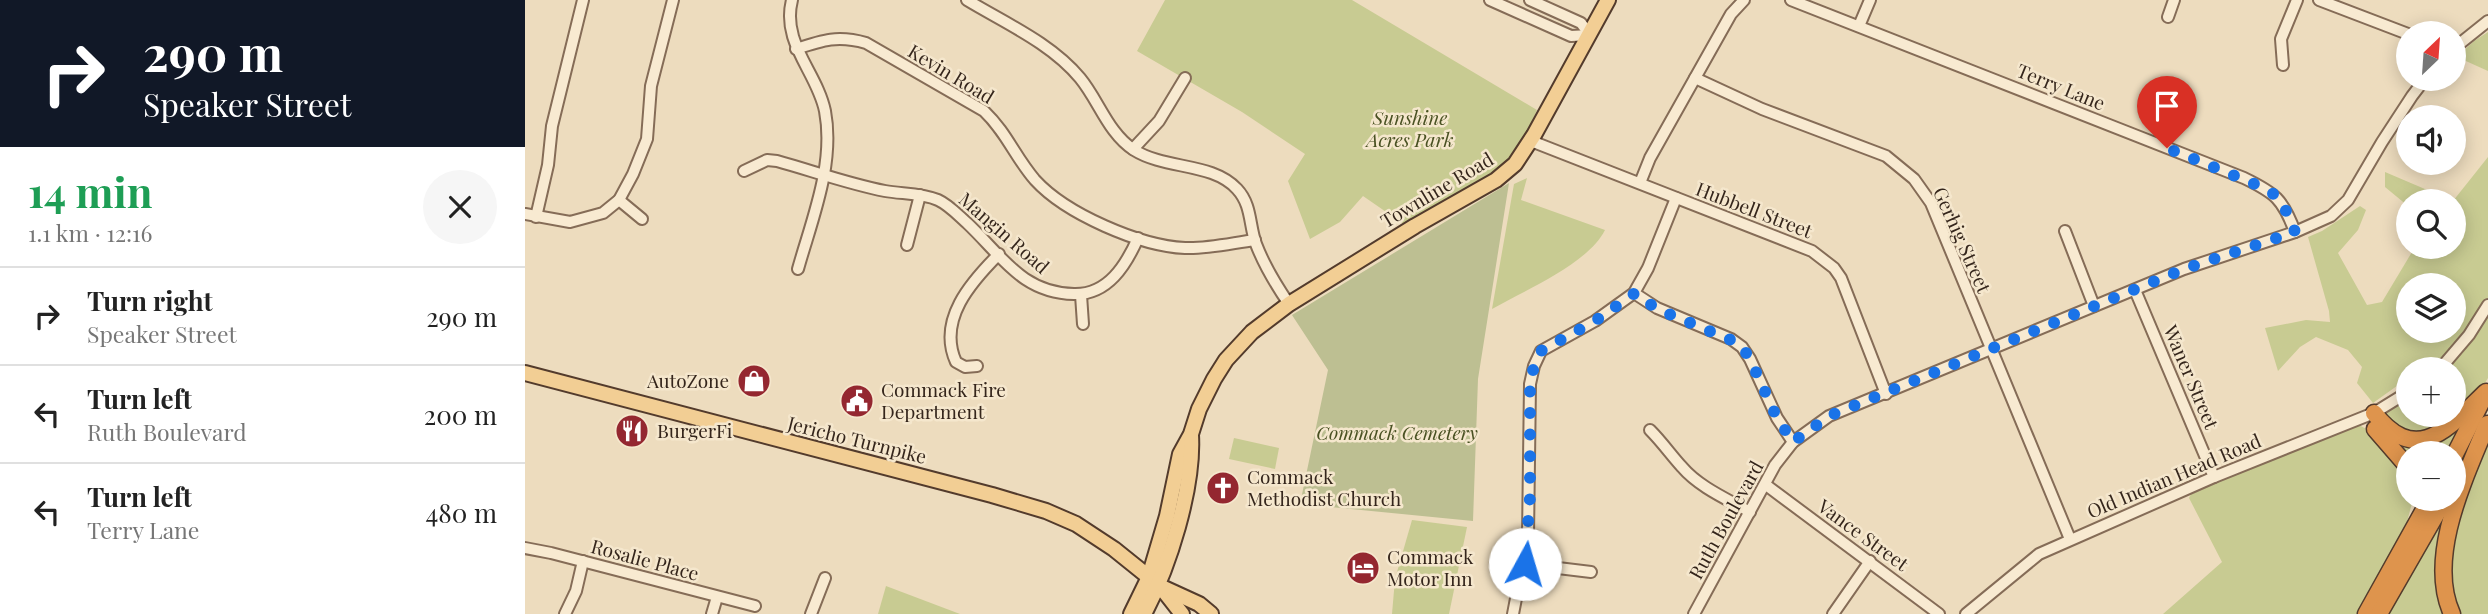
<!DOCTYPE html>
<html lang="en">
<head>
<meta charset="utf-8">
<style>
  body { margin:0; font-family:"Playfair Display",serif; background:#f6f6f6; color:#222; height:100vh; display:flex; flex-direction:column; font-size:26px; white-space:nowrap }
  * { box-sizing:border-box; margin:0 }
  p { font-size:23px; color:#767676 }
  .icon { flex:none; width:38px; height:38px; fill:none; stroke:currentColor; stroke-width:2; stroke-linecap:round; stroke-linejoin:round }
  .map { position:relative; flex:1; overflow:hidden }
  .side { display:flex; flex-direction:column; background:#fff; width:525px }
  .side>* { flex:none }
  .guide { background:#111827; color:#fff; overflow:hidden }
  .needle { width:46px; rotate:25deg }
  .tools { position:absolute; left:1871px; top:21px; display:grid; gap:14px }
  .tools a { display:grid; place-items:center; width:70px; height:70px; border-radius:50%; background:#fff; box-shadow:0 4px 18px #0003; font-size:35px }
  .pin { position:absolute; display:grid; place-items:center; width:60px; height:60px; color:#fff; margin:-72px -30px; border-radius:50% 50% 50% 0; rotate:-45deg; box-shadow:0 0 7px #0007 }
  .pin .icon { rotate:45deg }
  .me { position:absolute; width:77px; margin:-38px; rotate:6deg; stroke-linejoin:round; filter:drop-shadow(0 0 5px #0008) }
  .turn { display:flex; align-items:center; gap:24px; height:147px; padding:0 28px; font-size:32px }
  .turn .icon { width:91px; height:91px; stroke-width:2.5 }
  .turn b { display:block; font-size:49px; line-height:60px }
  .round { display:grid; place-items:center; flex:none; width:74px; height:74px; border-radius:37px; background:#f6f6f6 }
  .headline { display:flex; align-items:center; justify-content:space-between; height:119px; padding:0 28px }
  h1 { font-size:42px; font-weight:700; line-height:52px; color:#1e9e55 }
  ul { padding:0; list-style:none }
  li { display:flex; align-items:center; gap:21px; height:98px; padding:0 28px; border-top:2px solid #e0e0e0 }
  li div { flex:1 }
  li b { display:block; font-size:26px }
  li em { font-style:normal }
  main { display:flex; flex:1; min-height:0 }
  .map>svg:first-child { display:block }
</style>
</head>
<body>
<main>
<section class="side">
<div class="guide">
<div class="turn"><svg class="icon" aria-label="right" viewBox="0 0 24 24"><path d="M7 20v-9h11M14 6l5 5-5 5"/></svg><div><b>290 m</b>Speaker Street</div></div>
</div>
<div class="headline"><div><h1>14 min</h1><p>1.1 km · 12:16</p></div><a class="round"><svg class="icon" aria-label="close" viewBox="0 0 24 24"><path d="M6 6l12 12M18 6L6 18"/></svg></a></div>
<ul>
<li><svg class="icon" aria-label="right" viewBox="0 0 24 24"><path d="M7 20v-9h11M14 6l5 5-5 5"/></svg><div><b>Turn right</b><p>Speaker Street</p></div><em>290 m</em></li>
<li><svg class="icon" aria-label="left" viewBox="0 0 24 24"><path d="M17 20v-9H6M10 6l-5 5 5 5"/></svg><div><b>Turn left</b><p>Ruth Boulevard</p></div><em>200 m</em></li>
<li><svg class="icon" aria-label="left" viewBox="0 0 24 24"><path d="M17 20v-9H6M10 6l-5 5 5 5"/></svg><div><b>Turn left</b><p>Terry Lane</p></div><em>480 m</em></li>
</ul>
</section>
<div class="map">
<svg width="1963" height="614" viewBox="0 0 1963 614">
  <rect width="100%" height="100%" fill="#eddcbe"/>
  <!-- green -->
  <g fill="#c8cb92" fill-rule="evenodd">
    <path d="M 640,0 L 827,0 L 1012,110 L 996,147 L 974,172 L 880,225 L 838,196 L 815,222 L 785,239 L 763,181 L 780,154 L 717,112 L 612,51 Z"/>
    <path d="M 1963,32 L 1963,71 L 1932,57 L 1949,41 Z"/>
    <path d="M 1963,157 L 1963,298 L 1930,348 L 1909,366 L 1902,369 L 1883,369 L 1883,378 L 1848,403 L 1832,383 L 1837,367 L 1823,350 L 1791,337 L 1775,347 L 1753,371 L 1740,328 L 1781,320 L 1805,322 L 1804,311 L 1783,237 L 1797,231 L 1835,206 L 1841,210 L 1833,230 L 1813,253 L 1842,305 L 1857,302 L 1890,247 L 1928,247 L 1928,201 L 1883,201 L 1883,206 L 1860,187 L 1860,172 L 1928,201 ZM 1883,285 L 1928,285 L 1928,331 L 1883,331 Z"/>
    <path d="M 1002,178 L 996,200 L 1080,230 C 1063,264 1000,290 967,309 L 989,184 Z"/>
    <path d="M 1963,314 L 1963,378 C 1943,411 1895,458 1859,421 C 1859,409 1874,404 1883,399 L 1883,415 L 1928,415 L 1928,369 L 1923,369 Z"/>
    <path d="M 1944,411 L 1925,453 L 1883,453 L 1883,461 L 1848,421 L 1880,442 Z"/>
    <path d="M 1834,425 L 1845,431 L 1882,473 L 1883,499 L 1888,499 L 1882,522 L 1832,614 L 1638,614 L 1697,562 L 1664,498 L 1666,494 L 1823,427 Z"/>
    <path d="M 1963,437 L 1963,614 L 1933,614 C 1927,606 1927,598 1926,589 C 1919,532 1942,487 1963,437 Z"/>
    <path d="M 709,438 L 754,448 L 750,469 L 704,459 Z"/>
    <path d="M 1923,499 L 1923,614 L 1860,614 Z"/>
    <path d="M 887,520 L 942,527 L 924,614 L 867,614 L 870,579 Z"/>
    <path d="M 361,586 L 435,614 L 353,614 Z"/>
  </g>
  <!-- cemetery -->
  <path fill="#bdbf92" d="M 984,183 L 953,379 L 948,521 L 775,504 L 803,370 L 767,315 Z"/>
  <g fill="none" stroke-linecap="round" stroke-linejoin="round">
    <defs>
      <g id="minor">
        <path d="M 267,0 C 256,43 292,72 300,111 C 310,164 287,219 273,269"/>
        <path d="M 442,0 C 480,23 526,43 555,78 C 574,101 583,133 609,150 C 641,170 687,162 712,189 C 727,205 724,225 731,244 C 739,265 751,285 764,304"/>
        <path d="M 965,0 L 1046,36 L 1065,35"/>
        <path d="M 1005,0 L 1056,23 L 1065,35"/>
        <path d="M 1266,0 L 1719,178 C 1750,193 1758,199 1770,232"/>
        <path d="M 1794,0 L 1883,34"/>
        <path d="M 1643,17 L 1649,0"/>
        <path d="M 1334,26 L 1345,0"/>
        <path d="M 271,49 C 298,40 313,35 341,43 L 459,111 C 482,133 490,157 510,180 C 541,214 615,246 660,248 C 683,249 707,243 730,240"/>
        <path d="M 1928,49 L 1963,21"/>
        <path d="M 1758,65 L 1756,39 L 1772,0"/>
        <path d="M 1170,78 L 1237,109 L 1361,156 L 1389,179 L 1406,203 L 1545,539"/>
        <path d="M 1006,141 L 1287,251 L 1309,268 L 1316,278 L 1361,394"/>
        <path d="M 608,149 L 634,121 L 660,78"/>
        <path d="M 219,171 L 242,160 L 252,161 C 288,171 324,184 360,191 C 377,194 397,193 413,200 C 424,205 433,215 442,223 C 477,256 497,293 549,294 C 583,295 601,265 613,238"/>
        <path d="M 1115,183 L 1125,158 L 1206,14 L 1219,0"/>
        <path d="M 94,200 L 117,219"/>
        <path d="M 0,214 L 45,222 L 78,213 L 94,200 L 108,174 L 122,139 L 126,86 L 148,0"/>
        <path d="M 11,217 L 23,165 L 27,126 L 58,0"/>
        <path d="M 1540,231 L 1569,306"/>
        <path d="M 382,245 L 395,195"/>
        <path d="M 1610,290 L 1689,477"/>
        <path d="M 1109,293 L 1132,308 L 1206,339 L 1217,347 L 1225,359 L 1252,418 L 1268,442"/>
        <path d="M 556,295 L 558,324"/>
        <path d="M 452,366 L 440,367 L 431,362 C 412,320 446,282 474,254"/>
        <path d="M 1915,369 L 1944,335 L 1963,305"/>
        <path d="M 1125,430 C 1137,442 1146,455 1157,467 C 1174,487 1202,499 1225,512"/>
        <path d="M 1241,485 L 1414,614"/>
        <path d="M 0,548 L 26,553 L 230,606"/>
        <path d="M 1000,564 L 1066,572"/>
        <path d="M 40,614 L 51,591 L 58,561"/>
        <path d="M 187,614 L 192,597"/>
        <path d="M 286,614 L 300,578"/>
        <path d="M 988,614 L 1003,536 L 1005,384 L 1009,366 L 1016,351 L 1070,321 L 1109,293 L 1123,268 L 1151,198"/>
        <path d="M 1169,614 L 1250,465 L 1268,442 L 1304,416 L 1659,269 L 1770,232 L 1806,216 L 1823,200 L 1857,142 L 1887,96 L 1900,79"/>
        <path d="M 1308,614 L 1345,561"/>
        <path d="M 1441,614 L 1514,554 L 1689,477 L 1849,413 L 1883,392"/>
      </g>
      <g id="major">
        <path d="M 0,373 L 467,495 L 521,511 L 551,524 L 589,549 L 635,586 L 657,614"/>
        <path d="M 639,588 L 674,604 L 686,614"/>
        <path d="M 606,614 L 624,577 L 642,516 L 655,454 L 666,434 L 674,409 L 689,379 L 701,360 L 727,332 L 764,304 L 890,226 L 971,180 L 990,164 L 1009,135 L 1083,0"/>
        <path d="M 619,614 C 644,567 669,488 666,435"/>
      </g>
      <g id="highway">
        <path d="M 1849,413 C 1892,468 1924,427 1961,392"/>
        <path d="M 1850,429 L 1883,467"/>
        <path d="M 1928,458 L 1957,401"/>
        <path d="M 1841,614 L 1905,499"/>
        <path d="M 1854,614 L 1920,499"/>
        <path d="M 1927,614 C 1901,557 1940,478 1962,424"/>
      </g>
    </defs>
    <!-- minor casing -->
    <use href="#minor" stroke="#856c57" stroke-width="14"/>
    <!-- major casing -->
    <use href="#major" stroke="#533b2c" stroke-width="18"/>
    <!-- highway casing -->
    <use href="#highway" stroke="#533b2c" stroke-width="19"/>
    <!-- minor -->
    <use href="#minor" stroke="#f8ead1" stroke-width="10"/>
    <!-- major -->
    <use href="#major" stroke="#f2ce94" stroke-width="14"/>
    <!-- highway -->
    <use href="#highway" stroke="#de944d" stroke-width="16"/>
  </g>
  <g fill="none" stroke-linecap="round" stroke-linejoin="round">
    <!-- route -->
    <path stroke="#1a73e8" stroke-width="12" stroke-dasharray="0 21.6" d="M 1000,564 L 1005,497 L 1005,384 L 1009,366 L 1016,351 L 1070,321 L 1110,293 L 1132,309 L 1206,340 L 1217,347 L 1225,359 L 1252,418 L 1268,442 L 1304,416 L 1659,269 L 1770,232 C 1764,215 1758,202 1744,190 L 1642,148"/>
  </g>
  <!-- icons -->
  <defs>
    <symbol id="shop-disc" viewBox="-11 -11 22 22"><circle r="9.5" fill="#942730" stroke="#f5e7cd"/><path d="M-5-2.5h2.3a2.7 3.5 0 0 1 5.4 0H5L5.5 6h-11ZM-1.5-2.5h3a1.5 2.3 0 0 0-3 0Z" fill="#fff"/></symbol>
    <symbol id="civic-disc" viewBox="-11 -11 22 22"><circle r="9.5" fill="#942730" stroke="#f5e7cd"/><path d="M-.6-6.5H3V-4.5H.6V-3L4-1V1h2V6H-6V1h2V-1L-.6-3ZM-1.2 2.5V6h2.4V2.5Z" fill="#fff"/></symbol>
    <symbol id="restaurant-disc" viewBox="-11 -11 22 22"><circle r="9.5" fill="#942730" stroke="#f5e7cd"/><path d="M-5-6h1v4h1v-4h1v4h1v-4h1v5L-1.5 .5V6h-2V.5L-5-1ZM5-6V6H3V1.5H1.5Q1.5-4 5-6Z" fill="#fff"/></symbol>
    <symbol id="church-disc" viewBox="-11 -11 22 22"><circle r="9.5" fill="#942730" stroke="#f5e7cd"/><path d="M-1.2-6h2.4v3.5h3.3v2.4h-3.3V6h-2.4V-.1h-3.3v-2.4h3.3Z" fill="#fff"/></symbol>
    <symbol id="hotel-disc" viewBox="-11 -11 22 22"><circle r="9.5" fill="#942730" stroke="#f5e7cd"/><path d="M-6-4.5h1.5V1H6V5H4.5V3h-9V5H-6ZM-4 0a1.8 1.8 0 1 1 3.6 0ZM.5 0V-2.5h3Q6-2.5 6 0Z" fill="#fff"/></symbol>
  </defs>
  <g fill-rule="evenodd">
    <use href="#shop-disc" x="210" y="362" width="38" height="38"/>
    <use href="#civic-disc" x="313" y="382" width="38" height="38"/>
    <use href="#restaurant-disc" x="88" y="412" width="38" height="38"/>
    <use href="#church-disc" x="679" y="469" width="38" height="38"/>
    <use href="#hotel-disc" x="819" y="549" width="38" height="38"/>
  </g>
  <g text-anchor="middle" stroke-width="5" stroke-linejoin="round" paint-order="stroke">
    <!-- street labels -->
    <g font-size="19" fill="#35261c" stroke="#f5e7cd">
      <text transform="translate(426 74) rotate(31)" y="7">Kevin Road</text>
      <text transform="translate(1536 87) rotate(22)" y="7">Terry Lane</text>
      <text transform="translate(912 190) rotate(-31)" y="7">Townline Road</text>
      <text transform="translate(1229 210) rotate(21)" y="7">Hubbell Street</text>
      <text transform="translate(479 233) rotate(41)" y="7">Mangin Road</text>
      <text transform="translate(1437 240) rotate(66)" y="7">Gerhig Street</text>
      <text transform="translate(1666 377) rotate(67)" y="7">Waner Street</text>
      <text transform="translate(332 440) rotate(14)" y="7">Jericho Turnpike</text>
      <text transform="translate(1649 476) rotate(-23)" y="7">Old Indian Head Road</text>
      <text transform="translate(1201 520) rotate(-61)" y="7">Ruth Boulevard</text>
      <text transform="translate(1338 535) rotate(36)" y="7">Vance Street</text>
      <text transform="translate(120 560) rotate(15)" y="7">Rosalie Place</text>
    </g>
    <!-- park labels -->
    <g font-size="19" font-style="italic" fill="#495122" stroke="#f5e7cd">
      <text x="885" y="125">Sunshine<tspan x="885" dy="22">Acres Park</tspan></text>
      <text x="872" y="440">Commack Cemetery</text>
    </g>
    <!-- poi labels -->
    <g font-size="19" fill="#35261c" stroke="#f5e7cd" text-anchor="start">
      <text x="204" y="388" text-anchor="end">AutoZone</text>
      <text x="356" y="397">Commack Fire<tspan x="356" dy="22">Department</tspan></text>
      <text x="132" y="438">BurgerFi</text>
      <text x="722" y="484">Commack<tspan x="722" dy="22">Methodist Church</tspan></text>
      <text x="862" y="564">Commack<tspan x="862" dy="22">Motor Inn</tspan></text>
    </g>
  </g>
</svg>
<div class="tools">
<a><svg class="needle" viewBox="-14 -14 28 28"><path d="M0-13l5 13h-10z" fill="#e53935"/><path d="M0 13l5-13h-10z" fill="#767676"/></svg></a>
<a><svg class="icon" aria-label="sound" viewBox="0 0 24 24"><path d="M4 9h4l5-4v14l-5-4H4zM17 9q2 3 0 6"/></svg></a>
<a><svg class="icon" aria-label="search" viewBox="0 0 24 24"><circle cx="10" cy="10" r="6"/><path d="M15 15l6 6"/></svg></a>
<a><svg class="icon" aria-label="layers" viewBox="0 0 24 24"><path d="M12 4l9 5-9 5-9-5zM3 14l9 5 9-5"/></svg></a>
<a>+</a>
<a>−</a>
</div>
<div class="pin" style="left:1642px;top:148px;background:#d93025"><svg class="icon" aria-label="arrive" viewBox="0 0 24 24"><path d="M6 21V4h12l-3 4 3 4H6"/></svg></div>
<svg class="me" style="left:1000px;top:564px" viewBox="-20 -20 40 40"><circle r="19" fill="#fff"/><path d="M0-13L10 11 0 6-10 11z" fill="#1a73e8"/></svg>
</div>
</main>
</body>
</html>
